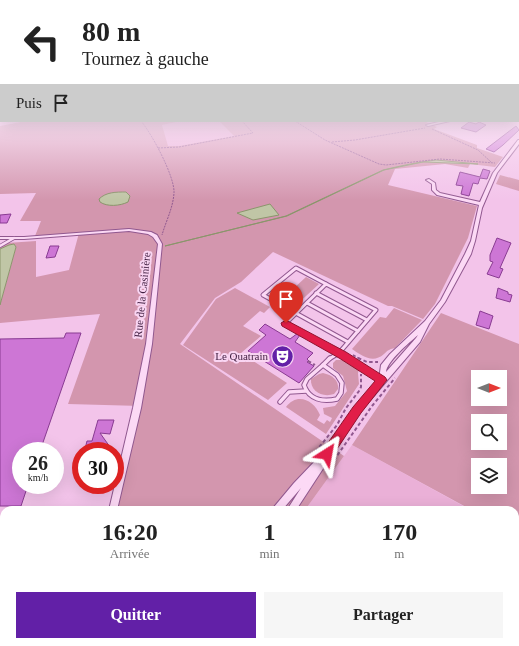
<!DOCTYPE html>
<html lang="fr">
<head>
<meta charset="utf-8">
<style>
  body { margin:0; font-family:"Times New Roman",serif; background:#f6f6f6; color:#222; height:100vh; display:flex; flex-direction:column; font-size:15px; white-space:nowrap }
  * { box-sizing:border-box; margin:0 }
  p { font-size:13px; color:#767676 }
  .icon { flex:none; width:22px; height:22px; fill:none; stroke:currentColor; stroke-width:2; stroke-linecap:round; stroke-linejoin:round }
  .map { position:relative; flex:1; overflow:hidden }
  .details { position:absolute; left:0px; top:506px; width:519px; height:140px; display:flex; flex-direction:column; background:#fff; border-radius:12px 12px 0 0; box-shadow:0 4px 16px #0002 }
  .details>* { flex:none }
  .hud { position:absolute; left:0px; top:0px; width:519px; height:122px; box-shadow:0 4px 16px #0002; background:#fff; color:#222; overflow:hidden }
  .needle { width:26px; rotate:90deg }
  .controls { position:absolute; left:471px; top:370px; display:grid; gap:8px }
  .controls a { display:grid; place-items:center; width:36px; height:36px; border-radius:0px; background:#fff; box-shadow:0 4px 16px #0002; font-size:20px }
  .speed { position:absolute; left:12px; top:442px; display:flex; gap:8px; font-size:20px; font-weight:700; text-align:center }
  .speed>* { display:grid; place-content:center; width:52px; height:52px; border-radius:50%; background:#fff; box-shadow:0 4px 16px #0002; line-height:1 }
  .speed small { font-size:10px; font-weight:400 }
  .speed .limit { border:6px solid #d22; background:#fff; color:#111 }
  .pin { position:absolute; display:grid; place-items:center; width:34px; height:34px; color:#fff; margin:-41px -17px; border-radius:50% 50% 50% 0; rotate:-45deg; box-shadow:0 0 4px #0007 }
  .pin .icon { rotate:45deg }
  .me { position:absolute; width:44px; margin:-22px; rotate:34deg; stroke-linejoin:round; filter:drop-shadow(0 0 3px #0008) }
  .turn { display:flex; align-items:center; gap:14px; height:84px; padding:0 16px; font-size:18px }
  .turn .icon { width:52px; height:52px; stroke-width:2.5 }
  .turn b { display:block; font-size:28px; line-height:34px }
  .then { display:flex; align-items:center; height:38px; padding:0 16px; background:#0003; gap:8px; font-size:15px }
  .eta { display:flex; justify-content:space-evenly; align-items:center; height:68px; text-align:center }
  .eta b { font-size:24px; font-weight:700; line-height:28px }
  .cta { display:flex; gap:8px; margin-top:auto; padding:8px 16px }
  .cta a { flex:1; height:46px; border-radius:0px; background:#6220a7; color:#fff; font-size:16px; font-weight:700; line-height:46px; text-align:center }
  .cta a+a { background:#f6f6f6; color:#222 }
  .map>svg:first-child { display:block }
</style>
</head>
<body>
<div class="map">
<svg width="519" height="646" viewBox="0 0 519 646">
  <rect width="100%" height="100%" fill="#f3c4ea"/>
  <!-- farmland -->
  <g fill="#eab0d7">
    <path d="M 182,121 L 219,121 L 234,136 L 179,146 L 167,146 L 162,125 Z"/>
    <path d="M 352,445 L 467,508 L 466,510 L 305,510 Z"/>
    <path d="M 183,642 L 402,642 L 400,646 L 179,646 Z"/>
  </g>
  <!-- green -->
  <g fill="#d396ae" fill-rule="evenodd">
    <path d="M 26,121 L 182,121 L 162,125 L 168,146 L 179,146 L 234,136 L 219,121 L 424,121 L 437,127 L 434,129 L 477,145 L 477,148 L 503,157 L 495,167 L 470,164 L 468,168 L 445,164 L 395,169 L 388,185 L 477,206 L 468,238 L 435,304 L 423,319 L 392,306 L 388,306 L 273,252 L 241,282 L 215,298 L 180,344 L 344,456 L 305,510 L 117,510 L 141,406 L 68,404 L 100,314 L 0,323 L 0,305 L 16,247 L 14,244 L 9,245 L 0,249 L 0,248 L 7,243 L 36,241 L 36,277 L 69,270 L 79,233 L 35,236 L 41,221 L 20,221 L 36,193 L 0,194 L 0,126 Z"/>
    <path d="M 500,175 L 519,180 L 519,191 L 496,184 Z"/>
    <path d="M 306,277 L 319,284 L 293,308 L 280,301 Z"/>
    <path d="M 235,288 L 270,307 L 264,313 L 260,311 L 243,326 L 261,336 L 241,353 L 287,383 L 268,400 L 183,345 L 216,299 Z"/>
    <path d="M 394,308 L 422,320 L 395,348 C 390,349 388,350 384,354 C 373,364 362,356 352,349 L 380,317 L 386,318 Z"/>
    <path d="M 441,313 L 519,344 L 519,646 L 400,646 L 402,642 L 515,642 L 515,510 L 466,510 L 466,507 L 352,445 ZM 478,377 L 500,377 L 500,399 L 478,399 ZM 478,421 L 500,421 L 500,443 L 478,443 ZM 478,465 L 500,465 L 500,487 L 478,487 Z"/>
    <path d="M 336,360 L 342,360 L 359,370 L 358,373 L 359,384 L 326,434 L 286,407 C 297,392 314,400 320,415 L 317,420 L 324,424 L 327,420 L 330,422 L 332,418 L 324,414 L 323,408 L 335,406 L 347,391 L 343,376 L 333,368 L 333,363 Z"/>
    <path d="M 323,373 C 332,375 339,380 338,389 L 334,394 C 322,398 310,391 311,379 L 319,374 Z"/>
    <path d="M 88,642 L 183,642 L 179,646 L 87,646 Z"/>
  </g>
  <!-- water -->
  <g fill="#c0c6a6" stroke="#8b956c">
    <path d="M 436,160 L 478,164 L 423,162 L 384,170 L 287,216 L 165,246 L 286,216 L 383,170 C 400,166 418,162 436,160 Z"/>
    <path d="M 126,192 L 130,196 L 128,202 C 120,206 107,207 100,202 L 99,199 C 106,192 116,192 126,192 Z"/>
    <path d="M 270,204 L 279,215 L 253,220 L 237,213 Z"/>
    <path d="M 14,244 L 16,247 L 0,305 L 0,249 L 9,245 Z"/>
  </g>
  <!-- building -->
  <g fill="#cd76d5" stroke="#893b92">
    <path d="M 469,122 L 476,124 L 479,122 L 486,125 L 476,132 L 461,128 Z"/>
    <path d="M 516,126 L 519,130 L 503,145 L 494,152 L 486,149 Z"/>
    <path d="M 483,169 L 490,171 L 487,179 L 480,178 L 478,184 L 473,183 L 469,196 L 461,194 L 463,186 L 456,185 L 460,172 L 480,177 Z"/>
    <path d="M 11,214 L 7,223 L 0,223 L 0,215 Z"/>
    <path d="M 497,238 L 511,243 L 500,268 L 503,269 L 499,278 L 487,274 L 493,262 L 490,261 L 490,255 Z"/>
    <path d="M 50,246 L 59,246 L 55,257 L 46,258 Z"/>
    <path d="M 498,288 L 508,292 L 508,294 L 512,295 L 510,302 L 496,298 Z"/>
    <path d="M 480,311 L 493,316 L 489,329 L 476,325 Z"/>
    <path d="M 265,324 L 290,339 L 298,333 L 300,335 L 295,342 L 313,353 L 307,359 L 309,361 L 307,362 L 314,366 L 299,383 L 248,351 L 266,335 L 259,330 Z"/>
    <path d="M 66,333 L 81,333 L 40,451 L 21,451 L 21,485 L 28,485 L 21,506 L 0,506 L 0,339 L 64,338 Z"/>
    <path d="M 98,420 L 114,420 L 110,434 L 100,433 L 110,447 L 104,451 L 97,451 L 94,447 L 85,449 L 87,441 L 92,441 Z"/>
  </g>
  <g fill="none" stroke-linecap="round" stroke-linejoin="round">
    <defs>
      <path id="service-far3" d="M 0,246 L 14,238"/>
      <g id="service-far2">
        <path d="M 326,284 L 376,310 L 339,353 L 286,323 Z"/>
        <path d="M 326,284 L 296,268 L 263,295 L 348,342"/>
        <path d="M 316,293 L 367,320"/>
        <path d="M 307,303 L 358,331"/>
        <path d="M 329,359 L 339,353 L 348,359"/>
      </g>
      <g id="service-far1">
        <path d="M 346,358 L 382,380"/>
        <path d="M 323,365 L 330,358"/>
        <path d="M 323,365 L 337,375 L 342,383 L 341,393 L 337,399 C 323,402 309,400 304,385 L 307,379 Z"/>
        <path d="M 280,402 L 289,392 L 306,391"/>
      </g>
      <path id="service" d="M 0,580 L 4,571"/>
      <g id="minor">
        <path d="M 443,121 L 450,121 L 428,126 L 426,125 Z"/>
        <path d="M 518,140 L 519,140 L 519,144 L 497,173 L 482,208 L 475,241 L 471,254 L 445,302 L 429,324 L 420,342 L 360,412 L 296,510 L 287,510 L 301,488 L 282,510 L 273,510 L 274,507 L 294,483 L 316,460 L 320,460 L 354,408 L 379,380 L 381,365 L 390,354 L 425,321 L 441,300 L 465,254 L 471,241 L 479,205 L 437,195 L 432,190 L 432,184 L 426,180 L 429,179 L 435,183 L 436,190 L 440,193 L 480,202 L 493,173 ZM 418,335 L 416,338 L 386,372 C 387,361 409,343 418,335 Z"/>
        <path d="M 129,229 L 151,232 L 157,235 L 162,244 L 152,344 L 141,408 L 117,510 L 109,510 L 133,408 L 146,344 L 158,244 L 153,237 L 148,234 L 129,231 L 24,239 L 0,239 L 0,237 L 24,237 Z"/>
        <rect x="75" y="642" width="10" height="4"/>
        <path d="M 138,642 L 152,642 L 150,646 L 136,646 Z"/>
      </g>
    </defs>
    <!-- service-far3 casing -->
    <use href="#service-far3" stroke="#90588f" stroke-width="4"/>
    <!-- service-far2 casing -->
    <use href="#service-far2" stroke="#90588f" stroke-width="5"/>
    <!-- service-far1 casing -->
    <use href="#service-far1" stroke="#90588f" stroke-width="5.5"/>
    <!-- service casing -->
    <use href="#service" stroke="#90588f" stroke-width="6"/>
    <!-- minor casing -->
    <use href="#minor" stroke="#90588f" stroke-width="2"/>
    <!-- path-far3 -->
    <g stroke="#90588f" stroke-width="1" stroke-dasharray="2 1" stroke-linecap="butt">
      <path d="M 141,121 C 152,134 175,177 174,193 C 173,208 166,221 162,235"/>
      <path d="M 295,121 L 325,140 L 379,164 L 386,165 L 440,159 L 495,163"/>
      <path d="M 432,129 L 478,150 L 491,162"/>
      <path d="M 332,142 L 355,140 L 425,128"/>
      <path d="M 158,148 L 179,147 L 253,133 L 242,121"/>
    </g>
    <!-- path-far2 -->
    <path stroke="#90588f" stroke-width="1.5" stroke-dasharray="3 2" stroke-linecap="butt" d="M 353,355 L 360,359"/>
    <!-- path-far1 -->
    <g stroke="#90588f" stroke-width="2" stroke-dasharray="3.5 2.5" stroke-linecap="butt">
      <path d="M 358,358 L 367,362 L 378,362"/>
      <path d="M 308,361 L 315,365"/>
      <path d="M 334,460 L 372,406 L 395,378"/>
      <path d="M 308,461 L 337,425 L 346,408 L 359,391 L 361,387 L 361,374"/>
    </g>
    <!-- path -->
    <g stroke="#90588f" stroke-width="2.5" stroke-dasharray="4.5 3" stroke-linecap="butt">
      <path d="M 121,646 L 125,642"/>
      <path d="M 163,646 L 168,642"/>
    </g>
    <!-- service-far3 -->
    <use href="#service-far3" stroke="#fcd9f5" stroke-width="2.5"/>
    <!-- service-far2 -->
    <use href="#service-far2" stroke="#fcd9f5" stroke-width="3"/>
    <!-- service-far1 -->
    <use href="#service-far1" stroke="#fcd9f5" stroke-width="3.5"/>
    <!-- service -->
    <use href="#service" stroke="#fcd9f5" stroke-width="4.5"/>
    <!-- minor -->
    <use href="#minor" fill="#fcd9f5" fill-rule="evenodd"/>
  </g>
  <!-- sky -->
  <linearGradient id="sky" x2="0" y2="1"><stop stop-color="#98bbce"/><stop offset="0.55" stop-color="#fae4f6"/><stop offset="1" stop-color="#fae4f6" stop-opacity="0"/></linearGradient>
  <rect width="519" height="200" fill="url(#sky)"/>
  <!-- route -->
  <path fill="#e11d48" stroke="#92132f" d="M 286,320 L 346,352 L 385,377 L 387,380 L 361,413 L 331,458 L 327,460 L 323,458 L 321,454 L 323,450 L 353,407 L 375,381 L 339,358 L 282,326 L 281,323 Z"/>
  <!-- icons -->
  <defs>
    <symbol id="theatre-disc" viewBox="-11 -11 22 22"><circle r="9.5" fill="#6220a7" stroke="#f9d5f2"/><path d="M-5-5.5Q0-4 5-5.5V0Q5 5 0 6Q-5 5-5 0ZM-3.3-2.5H-1v1.5H-3.3ZM1-2.5H3.3v1.5H1ZM-2.8 1Q0 5.5 2.8 1Z" fill="#fff"/></symbol>
  </defs>
  <g fill-rule="evenodd">
    <use href="#theatre-disc" x="270" y="344" width="25" height="25"/>
  </g>
  <g text-anchor="middle" stroke-width="4" stroke-linejoin="round" paint-order="stroke">
    <!-- street labels -->
    <g font-size="11" fill="#3e1d3f" stroke="#f9d5f2">
      <text transform="translate(142 295) rotate(-84)" y="4">Rue de la Casinière</text>
    </g>
    <!-- poi labels -->
    <g font-size="11" fill="#3e1d3f" stroke="#f9d5f2" text-anchor="end">
      <text x="268" y="360">Le Quatrain</text>
    </g>
  </g>
</svg>
<div class="controls">
<a><svg class="needle" viewBox="-14 -14 28 28"><path d="M0-13l5 13h-10z" fill="#e53935"/><path d="M0 13l5-13h-10z" fill="#767676"/></svg></a>
<a><svg class="icon" aria-label="search" viewBox="0 0 24 24"><circle cx="10" cy="10" r="6"/><path d="M15 15l6 6"/></svg></a>
<a><svg class="icon" aria-label="layers" viewBox="0 0 24 24"><path d="M12 4l9 5-9 5-9-5zM3 14l9 5 9-5"/></svg></a>
</div>
<div class="speed"><div>26<small>km/h</small></div><div class="limit">30</div></div>
<div class="pin" style="left:286px;top:323px;background:#d93025"><svg class="icon" aria-label="arrive" viewBox="0 0 24 24"><path d="M6 21V4h12l-3 4 3 4H6"/></svg></div>
<svg class="me" style="left:327px;top:454px" viewBox="-20 -20 40 40"><path d="M0-17L14 15 0 8-14 15z" fill="#e11d48" stroke="#fff" stroke-width="4"/></svg>
<div class="hud">
<div class="turn"><svg class="icon" aria-label="left" viewBox="0 0 24 24"><path d="M17 20v-9H6M10 6l-5 5 5 5"/></svg><div><b>80 m</b>Tournez à gauche</div></div>
<div class="then">Puis<svg class="icon" aria-label="arrive" viewBox="0 0 24 24"><path d="M6 21V4h12l-3 4 3 4H6"/></svg></div>
</div>
<section class="details">
<div class="eta">
<div><b>16:20</b><p>Arrivée</p></div>
<div><b>1</b><p>min</p></div>
<div><b>170</b><p>m</p></div>
</div>
<div class="cta"><a>Quitter</a><a>Partager</a></div>
</section>
</div>
</body>
</html>
